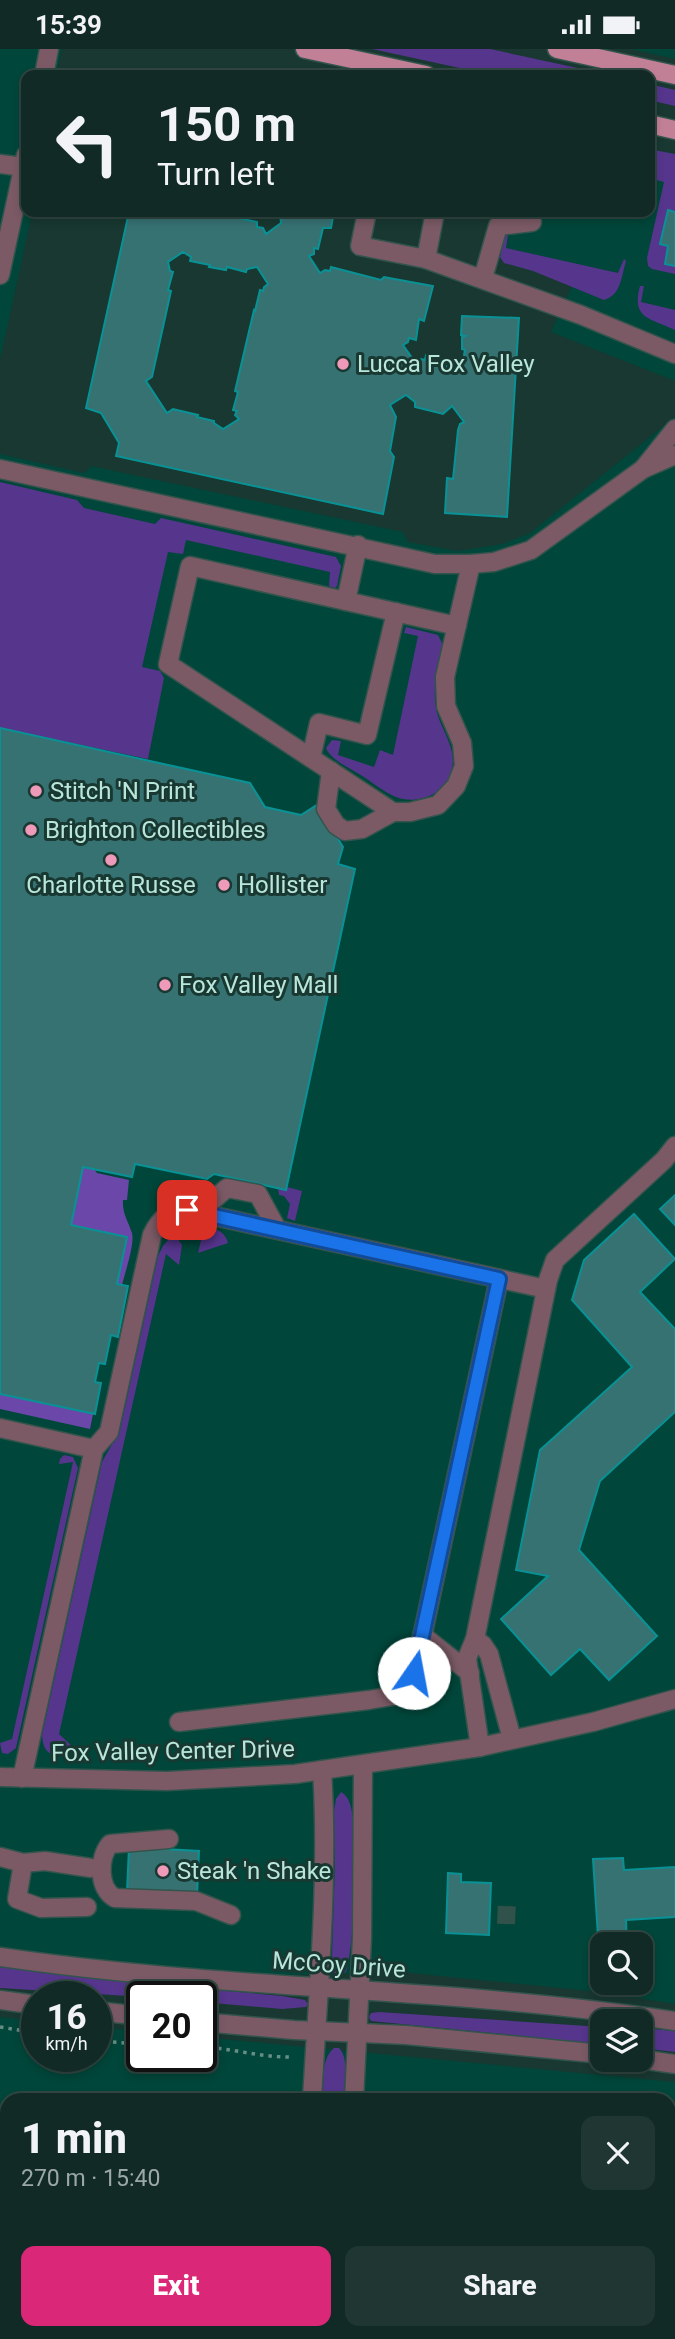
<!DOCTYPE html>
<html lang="en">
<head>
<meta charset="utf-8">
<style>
  body { margin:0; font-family:Roboto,sans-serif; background:#1f3632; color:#f1f3f6; height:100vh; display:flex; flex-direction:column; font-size:26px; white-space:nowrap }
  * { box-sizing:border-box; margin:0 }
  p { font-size:23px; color:#9ca7a7 }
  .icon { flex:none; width:38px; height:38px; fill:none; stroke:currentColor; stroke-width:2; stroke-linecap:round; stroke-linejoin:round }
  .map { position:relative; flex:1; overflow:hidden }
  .sheet { position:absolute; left:0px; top:2044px; width:676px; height:247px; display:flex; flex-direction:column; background:#122a25; border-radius:21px 21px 0 0; box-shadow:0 4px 10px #0003,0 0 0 2px #314642 }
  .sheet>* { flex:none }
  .guide { position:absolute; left:21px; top:21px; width:634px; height:147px; border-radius:14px; box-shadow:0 4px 10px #0003,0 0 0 2px #314642; background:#122a25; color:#f1f3f6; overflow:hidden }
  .buttons { position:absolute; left:590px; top:1883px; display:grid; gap:14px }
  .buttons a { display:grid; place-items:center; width:63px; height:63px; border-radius:14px; background:#122a25; box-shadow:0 4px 10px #0003,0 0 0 2px #314642; font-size:35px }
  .speed { position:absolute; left:21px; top:1932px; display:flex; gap:14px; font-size:35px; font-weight:700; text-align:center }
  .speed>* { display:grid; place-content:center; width:91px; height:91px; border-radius:50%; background:#122a25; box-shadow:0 4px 10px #0003,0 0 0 2px #314642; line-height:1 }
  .speed small { font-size:18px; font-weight:400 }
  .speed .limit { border:4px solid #111; border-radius:10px; background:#fff; color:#111 }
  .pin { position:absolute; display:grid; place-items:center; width:60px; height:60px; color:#fff; margin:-30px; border-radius:14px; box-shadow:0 4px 10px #0006 }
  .me { position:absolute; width:77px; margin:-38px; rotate:12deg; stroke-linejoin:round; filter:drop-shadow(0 0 5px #0008) }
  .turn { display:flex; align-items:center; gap:24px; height:147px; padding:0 21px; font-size:32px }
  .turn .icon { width:91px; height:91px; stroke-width:2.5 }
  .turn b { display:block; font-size:49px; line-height:60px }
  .round { display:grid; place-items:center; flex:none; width:74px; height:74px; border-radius:14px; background:#1f3632 }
  .head { display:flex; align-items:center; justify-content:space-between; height:119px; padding:0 21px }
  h1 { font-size:42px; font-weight:800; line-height:52px }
  .button { display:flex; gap:14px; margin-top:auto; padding:14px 21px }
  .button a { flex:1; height:80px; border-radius:14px; background:#db2777; color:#fff; font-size:28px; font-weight:800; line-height:80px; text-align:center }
  .button a+a { background:#1f3632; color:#f1f3f6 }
  .status { display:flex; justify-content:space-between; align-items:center; height:49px; padding:0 35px; background:#122a25; direction:ltr }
  .status svg { height:19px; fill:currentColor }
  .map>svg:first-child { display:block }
</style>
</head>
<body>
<div class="status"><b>15:39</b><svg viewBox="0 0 49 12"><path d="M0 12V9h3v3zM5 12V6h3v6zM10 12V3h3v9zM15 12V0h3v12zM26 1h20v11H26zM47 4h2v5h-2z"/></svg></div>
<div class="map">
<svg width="675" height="2290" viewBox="0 0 675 2290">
  <rect width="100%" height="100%" fill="#183831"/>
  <!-- built -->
  <g fill="#00463a" fill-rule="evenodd">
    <path d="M 0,0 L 62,0 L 56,26 L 26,26 L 25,161 L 31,169 L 0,311 Z"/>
    <path d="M 631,0 L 675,0 L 675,10 Z"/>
    <path d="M 649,100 L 675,105 L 675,332 L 551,283 L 572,237 L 533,222 L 504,214 L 500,208 L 505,186 L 503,163 L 649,163 Z"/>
    <path d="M 675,368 L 675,1955 L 601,1943 L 410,1924 L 277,1926 L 132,1915 L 0,1898 L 0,405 L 84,424 L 91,417 L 403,483 L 408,493 L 458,502 L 502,495 L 530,484 ZM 602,1895 L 640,1895 L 640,1934 L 602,1934 Z"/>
    <path d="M 0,1968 L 37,1972 L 37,2007 L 96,2007 L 96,1978 L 142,1982 L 142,2007 L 201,2007 L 201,1988 L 675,2033 L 675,2290 L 0,2290 ZM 7,2051 L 668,2051 L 668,2284 L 7,2284 Z"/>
  </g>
  <!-- green -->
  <g fill="#56358d">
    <path d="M 372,0 L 490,0 L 610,26 L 492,26 Z"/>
    <path d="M 649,35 L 675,41 L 675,57 L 649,51 Z"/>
    <path d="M 649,100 L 675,105 L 675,163 L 668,162 L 660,195 L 668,197 L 665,215 L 675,217 L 675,225 L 652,220 L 648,217 L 647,209 L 664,133 L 649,129 Z"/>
    <path d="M 508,185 L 506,199 L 618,224 L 624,210 L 626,212 C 621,229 621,246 604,251 L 533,222 L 504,214 L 500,208 L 505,186 Z"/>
    <path d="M 640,237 L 644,237 L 641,253 L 675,261 L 675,281 C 650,269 631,270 640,237 Z"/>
    <path d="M 0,433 L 77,451 L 84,459 L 155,475 L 161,469 L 336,508 L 341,517 L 337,537 L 335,539 L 329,537 L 330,523 L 186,491 L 183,505 L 168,503 L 142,618 L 160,622 L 164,629 L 148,710 L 0,679 Z"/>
    <path d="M 406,578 L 438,586 L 443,596 C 439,617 432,638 436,660 C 441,683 460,701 450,726 C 443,746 416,756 396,748 C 383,743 371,732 359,725 C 348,718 331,711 326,699 L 332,691 L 341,692 L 338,706 L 374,718 L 380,701 L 393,706 L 418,587 L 404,584 Z"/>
    <path d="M 287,1138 L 302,1142 L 295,1172 L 287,1169 L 290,1155 L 284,1147 L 279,1146 L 278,1139 L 286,1141 Z"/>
    <path d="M 209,1179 C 220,1181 225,1184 228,1194 L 198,1204 L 203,1183 Z"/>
    <path d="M 170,1189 L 177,1189 L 182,1196 L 179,1216 L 166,1205 L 59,1685 L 72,1697 L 68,1705 C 50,1709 43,1703 42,1686 L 102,1413 L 120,1381 L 158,1207 L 163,1197 Z"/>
    <path d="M 64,1406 L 73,1408 L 78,1419 L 16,1699 L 8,1705 L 2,1704 L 0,1694 L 12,1690 L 73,1413 L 59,1415 L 60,1410 Z"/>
    <path d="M 341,1743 C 346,1746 348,1749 350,1755 C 359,1782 355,1896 346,1923 L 338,1928 L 334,1926 L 332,1906 L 335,1817 L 334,1762 L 336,1750 Z"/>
    <path d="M 0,1918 L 140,1934 L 282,1947 L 305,1951 L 308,1955 L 306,1958 L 282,1960 L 201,1953 L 201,1948 L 144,1948 L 0,1939 Z"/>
    <path d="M 379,1963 L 602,1978 L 602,1995 L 371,1972 L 369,1968 L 371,1964 Z"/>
    <path d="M 641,1979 L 675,1982 L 675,2003 L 641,1999 Z"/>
    <path d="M 334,1999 L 339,1999 C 350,2010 344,2036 343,2051 L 323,2051 C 324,2034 320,2011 334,1999 Z"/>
  </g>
  <!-- forest -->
  <g fill="#6b47aa">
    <path d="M 83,1118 L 94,1120 L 97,1124 L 129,1131 L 127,1151 L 123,1151 C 122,1164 128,1172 132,1184 C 135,1194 125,1224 122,1236 L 117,1235 L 71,1176 Z"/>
    <path d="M 0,1345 L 93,1365 L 90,1380 L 0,1360 Z"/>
  </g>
  <!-- building -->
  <g fill="#377273" stroke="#099295" stroke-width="2" fill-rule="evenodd">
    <path d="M 668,161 L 675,163 L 675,217 L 665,215 L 668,197 L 660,195 Z"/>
    <path d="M 129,163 L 188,163 L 191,168 L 196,165 L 200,166 L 201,163 L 210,163 L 257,173 L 257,178 L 263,179 L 266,185 L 281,174 L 280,165 L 275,163 L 334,163 L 331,179 L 323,179 L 318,200 L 314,199 L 314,205 L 309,207 L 320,224 L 325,221 L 330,222 L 331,218 L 381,231 L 384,228 L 433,237 L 424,272 L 419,270 L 416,291 L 409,289 L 408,293 L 403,296 L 415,313 L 421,310 L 425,311 L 426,306 L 443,310 L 442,314 L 451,321 L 467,310 L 464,306 L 465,301 L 462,300 L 462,288 L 465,287 L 461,286 L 462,267 L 519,269 L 507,468 L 445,464 L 447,429 L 453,430 L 458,381 L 460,375 L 464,373 L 452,357 L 443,365 L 415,358 L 415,353 L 406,346 L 390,356 L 396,368 L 390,402 L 394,408 L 383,465 L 116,407 L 119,394 L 101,364 L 86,359 ZM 183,203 L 191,208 L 190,212 L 210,216 L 209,218 L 226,221 L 227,218 L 246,223 L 247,220 L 257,218 L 268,235 L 264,238 L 263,242 L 260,241 L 255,262 L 254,261 L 235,342 L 238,343 L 233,361 L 237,362 L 235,366 L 239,370 L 223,380 L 214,374 L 214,372 L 197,368 L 198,366 L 173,360 L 167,364 L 146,332 L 152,328 L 171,242 L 168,241 L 173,223 L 170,222 L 168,213 Z"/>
    <path d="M 0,679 L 250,734 L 265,758 L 301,766 L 317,756 L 343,798 L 338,815 L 355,820 L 286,1141 L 214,1125 L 207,1130 L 135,1115 L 132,1128 L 83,1118 L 71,1176 L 127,1188 L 117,1235 L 128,1237 L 118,1288 L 111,1286 L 105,1315 L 99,1314 L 95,1333 L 101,1334 L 95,1365 L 0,1345 Z"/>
    <path d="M 675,1146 L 675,1176 L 660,1160 Z"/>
    <path d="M 634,1165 L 675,1210 L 640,1243 L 675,1280 L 675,1363 L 600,1432 L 579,1501 L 657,1587 L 609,1631 L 580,1600 L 551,1626 L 501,1570 L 548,1527 L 516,1521 L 540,1401 L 632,1318 L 572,1251 L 584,1211 Z"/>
    <path d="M 129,1798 L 199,1802 L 197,1847 L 127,1843 Z"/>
    <path d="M 623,1809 L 624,1821 L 675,1818 L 675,1868 L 626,1871 L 627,1895 L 602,1895 L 602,1903 L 599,1903 L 593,1810 Z"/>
    <path d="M 448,1824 L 461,1825 L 461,1833 L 491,1834 L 489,1886 L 446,1884 Z"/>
    <path d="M 668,2281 L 675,2283 L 675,2290 L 661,2290 L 663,2284 L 668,2284 Z"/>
  </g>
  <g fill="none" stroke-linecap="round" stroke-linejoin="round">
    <!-- minor-tunnel -->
    <path stroke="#30524a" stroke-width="18" stroke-dasharray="18 9" stroke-linecap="butt" d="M 506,1875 L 507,1851"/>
    <defs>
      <g id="minor">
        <path d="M 44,26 L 49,0"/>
        <path d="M 0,115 L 24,118"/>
        <path d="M 367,163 L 360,197 L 426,210 L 435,163"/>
        <path d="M 426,210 L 581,266 L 675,305"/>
        <path d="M 0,226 L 26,106"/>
        <path d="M 483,229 L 498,177 L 532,173"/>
        <path d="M 675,380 L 643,420 L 675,406"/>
        <path d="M 0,420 L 435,515 L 471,515"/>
        <path d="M 346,552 L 358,496"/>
        <path d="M 457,577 L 190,517 L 168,615 L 393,763 L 410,763 L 438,756 L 456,737 L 464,717 L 462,694 L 446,657 L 445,628 L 471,515 L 494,513 L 531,501 L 643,420"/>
        <path d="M 311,709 L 319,674 L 367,686 L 396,563"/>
        <path d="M 331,722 L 326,760 L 336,776 L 345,782 L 362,780 L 393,763"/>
        <path d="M 199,1163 L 227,1139 L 258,1145 L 277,1180"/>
        <path d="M 0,1379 L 94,1400"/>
        <path d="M 422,1586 L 470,1624"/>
        <path d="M 475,1590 L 548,1231 L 555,1211 L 664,1111 L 675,1097"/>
        <path d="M 179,1673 L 369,1651 L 410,1644 L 499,1230"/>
        <path d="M 480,1698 L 467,1609 L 475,1590 L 483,1596 L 489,1605 L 512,1690"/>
        <path d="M 0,1728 L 167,1732 L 295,1725 L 480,1698 L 593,1673 L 675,1650"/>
        <path d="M 22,1729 L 94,1400 L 109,1383 L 152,1186 C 160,1169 168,1163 187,1161 L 546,1240"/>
        <path d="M 169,1790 L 110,1795 C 98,1809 98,1840 115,1849 L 196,1852 L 231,1866"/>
        <path d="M 0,1808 L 23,1814"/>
        <path d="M 87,1858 L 41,1859 L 17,1850 L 23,1814 L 45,1812 L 91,1819"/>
        <path d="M 0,1908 C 224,1941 451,1938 675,1972"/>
        <path d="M 0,1951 L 37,1956"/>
        <path d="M 96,1962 L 142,1967"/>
        <path d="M 201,1973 L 294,1981 L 406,1986 L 602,2005"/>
        <path d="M 640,2010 L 675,2015"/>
        <path d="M 312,2051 C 318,1941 329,1831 322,1721"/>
        <path d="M 354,2051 L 362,1889 L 363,1716"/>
        <path d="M 668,2096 L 675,2100"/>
        <path d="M 668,2186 L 675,2170"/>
        <path d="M 0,2262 L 7,2263"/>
        <path d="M 239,2284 L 398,2290"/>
        <path d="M 17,2290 L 17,2284"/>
        <path d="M 487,2290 L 489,2284"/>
        <path d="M 631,2290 L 633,2284"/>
      </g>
      <g id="major">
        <path d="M 305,0 L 426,26"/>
        <path d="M 557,0 L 675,26"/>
        <path d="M 649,75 L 675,81"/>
      </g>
    </defs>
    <!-- minor casing -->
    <use href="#minor" stroke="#32544c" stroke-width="21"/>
    <!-- major casing -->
    <use href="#major" stroke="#32544c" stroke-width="21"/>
    <!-- path -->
    <g stroke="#678e85" stroke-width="3.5" stroke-dasharray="3.5 5" stroke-linecap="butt">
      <path d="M 0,1978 L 37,1984"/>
      <path d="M 96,1992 L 142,1995"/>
      <path d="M 201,1998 C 232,1999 262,2009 293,2008"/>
    </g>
    <!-- minor -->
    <use href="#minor" stroke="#7b5a65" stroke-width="18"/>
    <!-- major -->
    <use href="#major" stroke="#c28097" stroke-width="18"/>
  </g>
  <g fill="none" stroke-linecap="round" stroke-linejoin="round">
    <defs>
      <path id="route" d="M 187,1161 L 499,1230 L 414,1624"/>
    </defs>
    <!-- route casing -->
    <use href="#route" stroke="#114b97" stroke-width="18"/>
    <!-- route -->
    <use href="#route" stroke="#1a73e8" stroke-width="12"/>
  </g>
  <!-- markers -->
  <g fill="#ef9ab8" stroke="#183831" stroke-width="2.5">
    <circle cx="343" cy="315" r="7"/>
    <circle cx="36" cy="742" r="7"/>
    <circle cx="31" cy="781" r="7"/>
    <circle cx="111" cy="811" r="7"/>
    <circle cx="224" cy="836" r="7"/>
    <circle cx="165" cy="936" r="7"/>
    <circle cx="163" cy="1822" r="7"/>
  </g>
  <g text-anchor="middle" stroke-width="6" stroke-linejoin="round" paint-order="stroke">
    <!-- poi labels -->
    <g font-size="24" fill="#b8e6da" stroke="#183831" text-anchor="start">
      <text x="357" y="323">Lucca Fox Valley</text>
      <text x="50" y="750">Stitch 'N Print</text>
      <text x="45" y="789">Brighton Collectibles</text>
      <text x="111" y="844" text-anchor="middle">Charlotte Russe</text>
      <text x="238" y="844">Hollister</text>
      <text x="179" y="944">Fox Valley Mall</text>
      <text x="177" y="1830">Steak 'n Shake</text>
    </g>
    <!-- street labels -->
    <g font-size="24" fill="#b8e6da" stroke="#183831">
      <text transform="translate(173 1702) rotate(-1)" y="8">Fox Valley Center Drive</text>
      <text transform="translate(339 1916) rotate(4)" y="8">McCoy Drive</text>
    </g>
  </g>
</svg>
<div class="buttons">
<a><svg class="icon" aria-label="search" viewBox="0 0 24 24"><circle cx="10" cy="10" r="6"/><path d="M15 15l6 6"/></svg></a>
<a><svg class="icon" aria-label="layers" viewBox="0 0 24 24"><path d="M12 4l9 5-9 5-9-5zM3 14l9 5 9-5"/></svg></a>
</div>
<div class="speed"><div>16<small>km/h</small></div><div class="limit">20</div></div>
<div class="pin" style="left:187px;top:1161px;background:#d93025"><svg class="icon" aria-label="arrive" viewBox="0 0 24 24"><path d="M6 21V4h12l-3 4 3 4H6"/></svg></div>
<svg class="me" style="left:414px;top:1624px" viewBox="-20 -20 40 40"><circle r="19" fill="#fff"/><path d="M0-13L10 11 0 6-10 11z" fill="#1a73e8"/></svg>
<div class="guide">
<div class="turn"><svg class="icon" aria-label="left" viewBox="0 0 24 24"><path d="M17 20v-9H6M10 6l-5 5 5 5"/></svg><div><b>150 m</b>Turn left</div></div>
</div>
<section class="sheet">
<div class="head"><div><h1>1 min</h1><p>270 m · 15:40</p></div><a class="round"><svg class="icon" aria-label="close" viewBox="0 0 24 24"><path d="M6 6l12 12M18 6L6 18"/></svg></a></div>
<div class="button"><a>Exit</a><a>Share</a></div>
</section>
</div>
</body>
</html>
